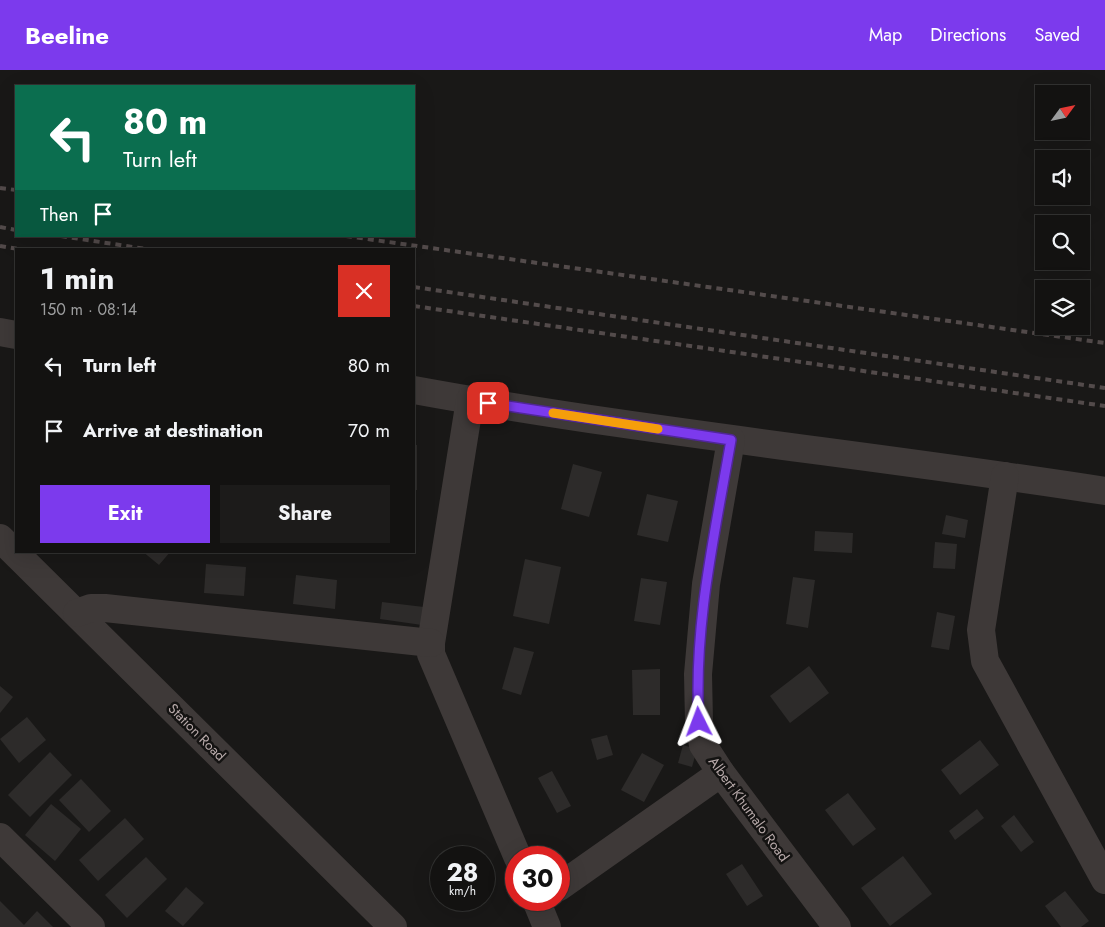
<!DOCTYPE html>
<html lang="en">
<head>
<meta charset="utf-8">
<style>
  body { margin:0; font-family:Jost,sans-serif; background:#1c1b1a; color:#f1f3f6; height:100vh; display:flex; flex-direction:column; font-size:19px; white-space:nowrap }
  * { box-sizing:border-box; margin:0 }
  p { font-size:16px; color:#9d9e9f }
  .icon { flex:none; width:28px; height:28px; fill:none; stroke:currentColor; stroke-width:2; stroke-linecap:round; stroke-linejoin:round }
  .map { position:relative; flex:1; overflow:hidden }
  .drawer { position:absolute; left:15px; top:178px; width:400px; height:305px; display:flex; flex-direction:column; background:#131211; border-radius:0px; box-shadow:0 5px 20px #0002,0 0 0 1px #323231 }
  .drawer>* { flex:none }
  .guide { position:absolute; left:15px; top:15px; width:400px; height:152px; border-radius:0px; box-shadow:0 5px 20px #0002,0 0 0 1px #323231; background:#0b6e4f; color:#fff; overflow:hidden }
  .needle { width:32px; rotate:57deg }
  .tools { position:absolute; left:1035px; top:15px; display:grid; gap:10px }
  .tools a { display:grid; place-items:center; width:55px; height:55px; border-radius:0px; background:#131211; box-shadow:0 5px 20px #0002,0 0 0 1px #323231; font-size:25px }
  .speed { position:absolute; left:430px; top:776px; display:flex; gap:10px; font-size:25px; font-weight:700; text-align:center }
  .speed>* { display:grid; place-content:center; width:65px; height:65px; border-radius:50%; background:#131211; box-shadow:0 5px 20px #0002,0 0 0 1px #323231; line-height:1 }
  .speed small { font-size:12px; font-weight:400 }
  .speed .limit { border:8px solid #d22; background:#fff; color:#111 }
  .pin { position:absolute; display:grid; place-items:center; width:42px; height:42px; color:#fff; margin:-21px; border-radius:10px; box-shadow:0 2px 8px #0006 }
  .me { position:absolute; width:55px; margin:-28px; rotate:357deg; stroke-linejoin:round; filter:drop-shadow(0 0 4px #0008) }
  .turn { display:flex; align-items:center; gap:18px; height:105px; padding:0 25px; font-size:22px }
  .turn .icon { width:65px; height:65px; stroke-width:2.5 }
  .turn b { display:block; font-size:35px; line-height:42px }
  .then { display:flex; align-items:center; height:48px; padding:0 25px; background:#0003; gap:10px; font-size:19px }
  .round { display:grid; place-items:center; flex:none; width:52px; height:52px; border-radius:0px; background:#1c1b1a }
  .headline { display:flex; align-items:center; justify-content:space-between; height:85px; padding:0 25px }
  h1 { font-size:30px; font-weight:700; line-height:38px }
  .action { display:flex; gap:10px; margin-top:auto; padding:10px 25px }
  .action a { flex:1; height:58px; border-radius:0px; background:#7c3aed; color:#fff; font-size:20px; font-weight:700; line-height:58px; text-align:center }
  .action a+a { background:#1c1b1a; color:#f1f3f6 }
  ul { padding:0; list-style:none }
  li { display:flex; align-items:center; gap:15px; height:65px; padding:0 25px }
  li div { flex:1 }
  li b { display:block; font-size:19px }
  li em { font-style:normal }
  header { display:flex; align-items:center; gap:30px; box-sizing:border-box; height:70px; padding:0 25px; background:#7c3aed; color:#fff }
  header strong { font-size:24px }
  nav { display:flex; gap:28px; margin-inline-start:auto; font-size:18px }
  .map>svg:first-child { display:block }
</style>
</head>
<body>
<header>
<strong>Beeline</strong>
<nav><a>Map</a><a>Directions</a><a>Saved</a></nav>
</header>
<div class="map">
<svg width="1105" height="857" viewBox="0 0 1105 857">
  <rect width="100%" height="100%" fill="#191817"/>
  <!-- building -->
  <g fill="#2d2b2a">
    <rect x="414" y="375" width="3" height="45"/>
    <path d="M 573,394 L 602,402 L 589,447 L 561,439 Z"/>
    <path d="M 647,424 L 678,431 L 668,472 L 637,465 Z"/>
    <path d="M 946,445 L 968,450 L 965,468 L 942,464 Z"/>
    <path d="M 815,461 L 853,463 L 852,483 L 814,481 Z"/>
    <path d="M 935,472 L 957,474 L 955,499 L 933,498 Z"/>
    <path d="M 142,481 L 171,481 L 159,495 Z"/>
    <path d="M 525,489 L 561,497 L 549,554 L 513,546 Z"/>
    <path d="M 206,494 L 246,497 L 244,526 L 204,523 Z"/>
    <path d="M 296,505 L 337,510 L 335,539 L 293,534 Z"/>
    <path d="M 793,507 L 815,510 L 808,558 L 786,554 Z"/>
    <path d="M 641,508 L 667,512 L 660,555 L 634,551 Z"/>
    <path d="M 382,532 L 424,537 L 422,555 L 380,549 Z"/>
    <path d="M 937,542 L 955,546 L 949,580 L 931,577 Z"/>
    <path d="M 514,577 L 534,582 L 521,625 L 502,619 Z"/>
    <path d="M 809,596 L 829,623 L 790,653 L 770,626 Z"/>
    <path d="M 660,599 L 660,645 L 633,645 L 632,600 Z"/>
    <path d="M 0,616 L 13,627 L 0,643 Z"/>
    <path d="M 27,647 L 46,670 L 19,693 L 0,669 Z"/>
    <path d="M 607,665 L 613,685 L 597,690 L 591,669 Z"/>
    <path d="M 980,670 L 999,695 L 960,725 L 941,700 Z"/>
    <path d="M 683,675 L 697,679 L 692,697 L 678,693 Z"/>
    <path d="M 50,682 L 72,705 L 30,747 L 8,725 Z"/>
    <path d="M 642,683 L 664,695 L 644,732 L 621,720 Z"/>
    <path d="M 552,701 L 571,736 L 557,743 L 538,708 Z"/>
    <path d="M 81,709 L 111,741 L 89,762 L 59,730 Z"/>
    <path d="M 848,723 L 876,759 L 853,776 L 825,740 Z"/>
    <path d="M 51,734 L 81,759 L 55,791 L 25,765 Z"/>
    <path d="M 977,739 L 984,748 L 955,770 L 949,761 Z"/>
    <path d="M 1014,745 L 1034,772 L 1021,782 L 1001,756 Z"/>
    <path d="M 125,748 L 144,769 L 98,811 L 79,790 Z"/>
    <path d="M 903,786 L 932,824 L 890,856 L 861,818 Z"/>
    <path d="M 146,787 L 167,809 L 127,848 L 105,825 Z"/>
    <path d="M 742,794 L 763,826 L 747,836 L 726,804 Z"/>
    <path d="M 186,817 L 204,833 L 183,856 L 165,841 Z"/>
    <path d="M 1065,821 L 1089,851 L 1081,857 L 1061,857 L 1045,836 Z"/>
    <path d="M 0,831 L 24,855 L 37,841 L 53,857 L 0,857 Z"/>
  </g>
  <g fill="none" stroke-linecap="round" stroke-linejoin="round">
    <!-- minor -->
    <g stroke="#3e3938" stroke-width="28">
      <path d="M 0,262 L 16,265"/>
      <path d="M 414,320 C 643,362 875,385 1105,421"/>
      <path d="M 470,330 L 431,573 L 431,584 L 518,788"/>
      <path d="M 731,370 L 706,514 L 698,604 L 699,652 L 703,675 L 721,703 L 837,857"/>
      <path d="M 1005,406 L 981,560 L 985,591 L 1105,810"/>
      <path d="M 0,468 L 393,857"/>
      <path d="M 77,543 L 91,538 L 105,538 L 431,573"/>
      <path d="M 0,767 L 91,857"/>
      <path d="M 559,817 L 721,703"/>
      <path d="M 536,830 L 547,857"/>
    </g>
    <!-- rail -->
    <g stroke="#534b4b" stroke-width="4" stroke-dasharray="6 5" stroke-linecap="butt">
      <path d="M 0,118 L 16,120"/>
      <path d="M 0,157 L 16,160"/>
      <path d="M 61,166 L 146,179"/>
      <path d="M 346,166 L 1105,273"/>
      <path d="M 0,176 L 18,179"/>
      <path d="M 414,217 L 1105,318"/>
      <path d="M 414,236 L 1105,336"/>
    </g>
  </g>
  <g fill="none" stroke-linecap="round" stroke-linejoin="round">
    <defs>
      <path id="route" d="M 488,333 L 731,370 C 715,463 693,557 699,652"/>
    </defs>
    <!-- route casing -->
    <use href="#route" stroke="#51269a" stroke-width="12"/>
    <!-- route -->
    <use href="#route" stroke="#7c3aed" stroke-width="9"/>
    <!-- slow -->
    <path stroke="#f59e0b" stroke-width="9" d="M 553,343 L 658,359"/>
  </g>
  <g text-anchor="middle" stroke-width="5" stroke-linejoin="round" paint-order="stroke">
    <!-- street labels -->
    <g font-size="14" fill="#b8aaaa" stroke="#141312">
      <text transform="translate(197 662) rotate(45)" y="5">Station Road</text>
      <text transform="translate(749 739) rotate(54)" y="5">Albert Khumalo Road</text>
    </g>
  </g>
</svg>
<div class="tools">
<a><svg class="needle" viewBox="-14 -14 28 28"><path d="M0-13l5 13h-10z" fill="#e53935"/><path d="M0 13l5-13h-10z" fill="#9d9e9f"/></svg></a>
<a><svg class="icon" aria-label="sound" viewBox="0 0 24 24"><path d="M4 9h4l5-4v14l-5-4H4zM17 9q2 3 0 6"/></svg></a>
<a><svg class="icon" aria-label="search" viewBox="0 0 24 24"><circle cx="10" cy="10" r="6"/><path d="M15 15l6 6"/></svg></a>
<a><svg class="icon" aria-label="layers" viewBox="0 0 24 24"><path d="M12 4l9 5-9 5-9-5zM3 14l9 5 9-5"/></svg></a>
</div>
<div class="speed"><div>28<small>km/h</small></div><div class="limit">30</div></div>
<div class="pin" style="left:488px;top:333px;background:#d93025"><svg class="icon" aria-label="arrive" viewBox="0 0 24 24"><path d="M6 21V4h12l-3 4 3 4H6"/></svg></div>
<svg class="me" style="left:699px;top:652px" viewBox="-20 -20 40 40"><path d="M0-17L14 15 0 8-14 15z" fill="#7c3aed" stroke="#fff" stroke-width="4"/></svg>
<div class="guide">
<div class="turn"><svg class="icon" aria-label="left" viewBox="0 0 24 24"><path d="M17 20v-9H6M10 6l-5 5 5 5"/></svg><div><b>80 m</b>Turn left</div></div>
<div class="then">Then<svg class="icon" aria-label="arrive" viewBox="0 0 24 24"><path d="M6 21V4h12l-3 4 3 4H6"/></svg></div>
</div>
<section class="drawer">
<div class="headline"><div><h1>1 min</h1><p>150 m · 08:14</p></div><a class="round" style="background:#d93025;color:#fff"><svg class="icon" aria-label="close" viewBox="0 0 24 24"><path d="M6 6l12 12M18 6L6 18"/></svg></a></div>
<ul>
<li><svg class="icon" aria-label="left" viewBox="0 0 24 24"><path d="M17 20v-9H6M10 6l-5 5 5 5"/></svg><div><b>Turn left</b></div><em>80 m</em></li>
<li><svg class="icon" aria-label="arrive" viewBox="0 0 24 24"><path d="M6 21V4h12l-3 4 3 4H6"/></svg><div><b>Arrive at destination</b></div><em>70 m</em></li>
</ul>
<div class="action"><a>Exit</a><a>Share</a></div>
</section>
</div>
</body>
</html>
